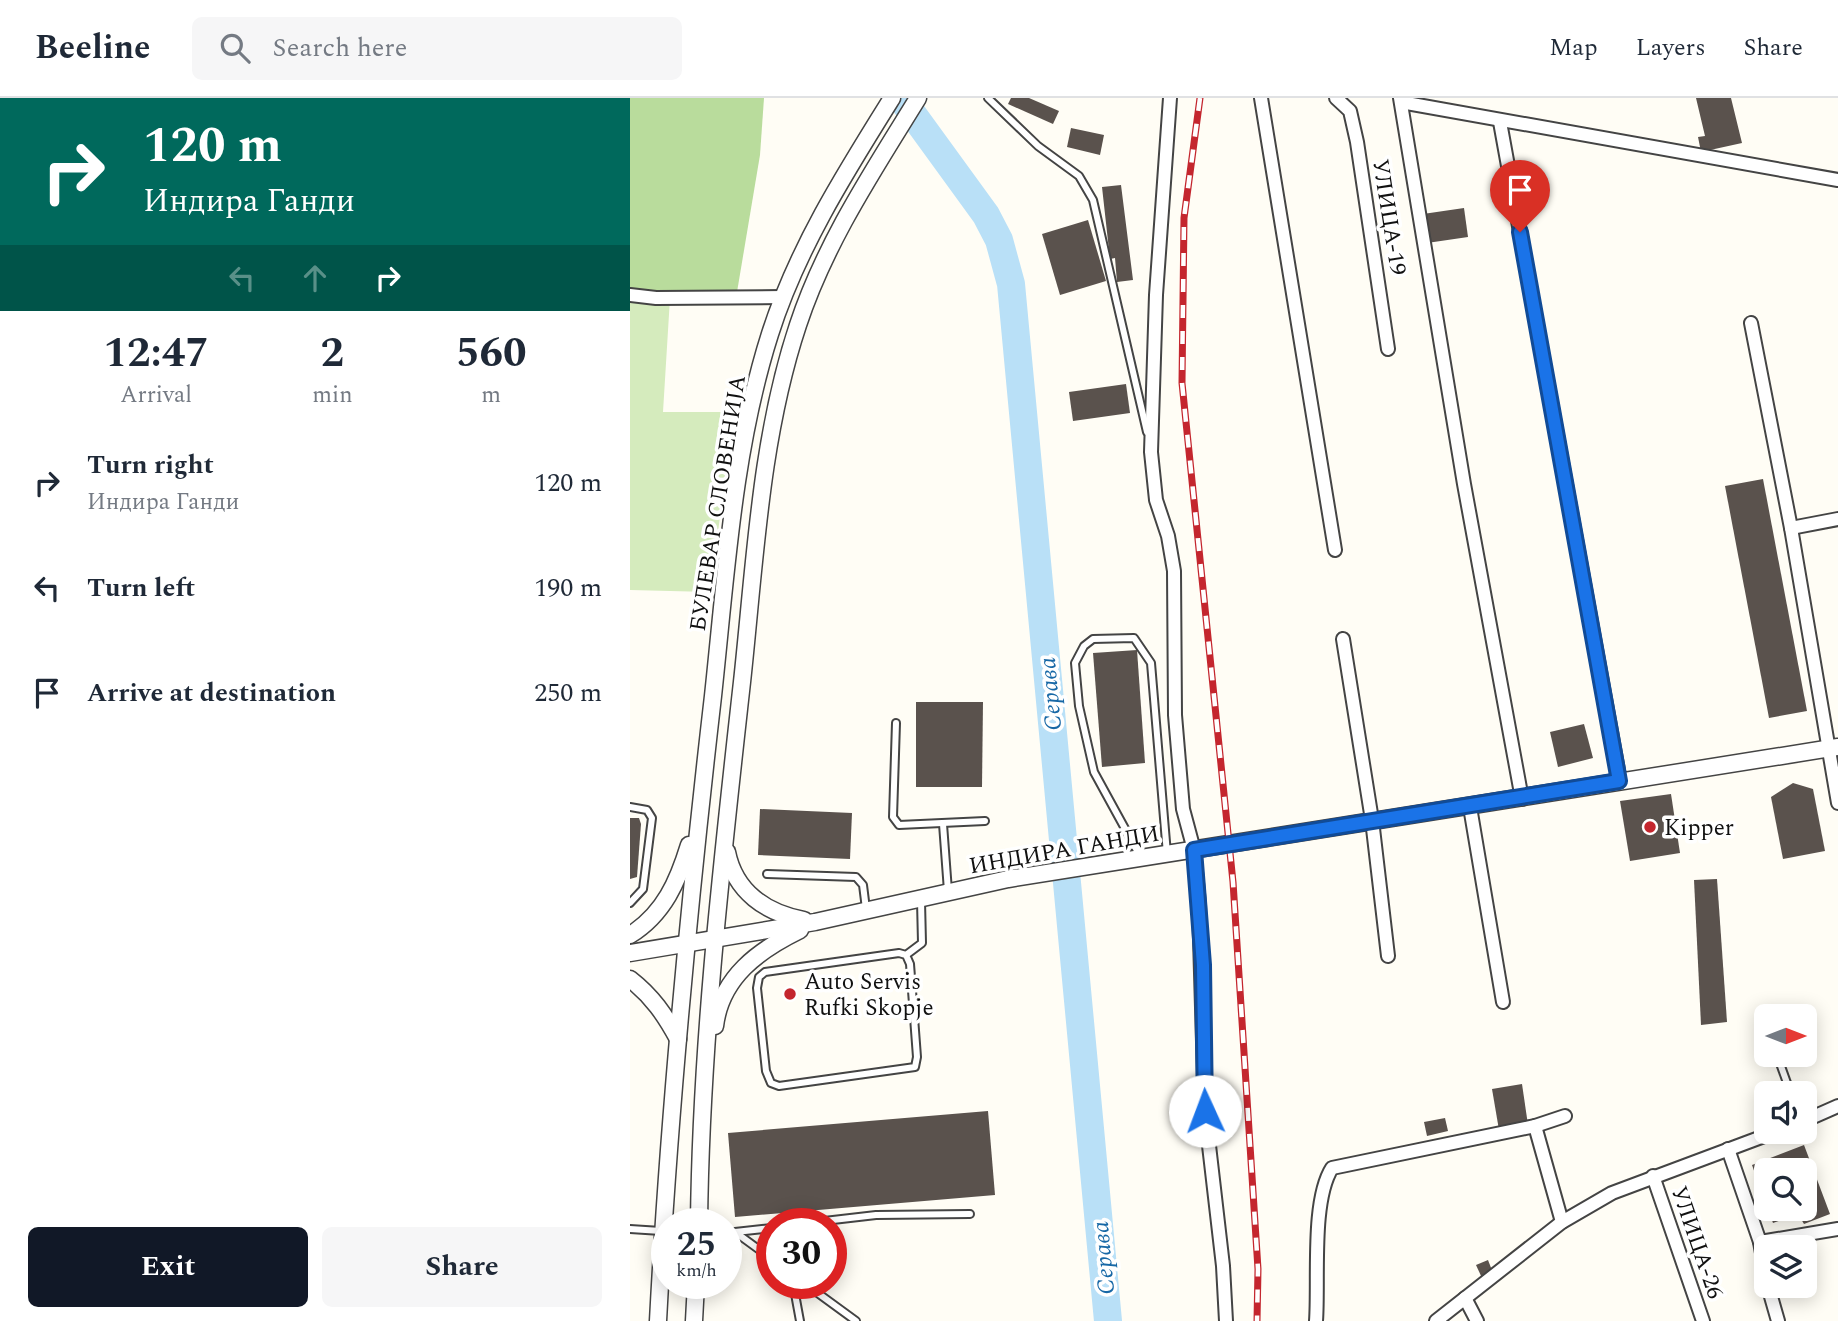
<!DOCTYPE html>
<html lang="en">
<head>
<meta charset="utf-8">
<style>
  body { margin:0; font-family:Spectral,serif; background:#f6f6f7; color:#1f2937; height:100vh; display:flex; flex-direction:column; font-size:26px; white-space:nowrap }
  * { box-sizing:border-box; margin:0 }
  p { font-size:23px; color:#747a83 }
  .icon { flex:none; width:38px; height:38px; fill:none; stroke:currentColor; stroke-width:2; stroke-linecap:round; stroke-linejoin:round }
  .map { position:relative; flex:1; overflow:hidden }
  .panel { display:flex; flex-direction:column; background:#fff; width:630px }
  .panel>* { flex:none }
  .banner { background:#00695c; color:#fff; overflow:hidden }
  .needle { width:46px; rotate:90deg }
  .tools { position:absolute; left:1124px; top:906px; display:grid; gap:14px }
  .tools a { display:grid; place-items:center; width:63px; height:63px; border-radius:10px; background:#fff; box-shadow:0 4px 18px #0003; font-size:35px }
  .speed { position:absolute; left:21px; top:1110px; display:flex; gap:14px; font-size:35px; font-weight:700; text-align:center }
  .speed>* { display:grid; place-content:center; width:91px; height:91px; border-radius:50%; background:#fff; box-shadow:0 4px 18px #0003; line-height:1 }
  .speed small { font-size:18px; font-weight:400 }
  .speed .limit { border:10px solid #d22; background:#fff; color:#111 }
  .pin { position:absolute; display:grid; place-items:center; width:60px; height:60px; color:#fff; margin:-72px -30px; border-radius:50% 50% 50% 0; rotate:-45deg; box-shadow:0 0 7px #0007 }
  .pin .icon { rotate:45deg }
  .me { position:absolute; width:77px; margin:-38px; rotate:358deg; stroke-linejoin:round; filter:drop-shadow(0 0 5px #0008) }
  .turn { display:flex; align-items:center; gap:24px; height:147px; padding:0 28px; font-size:32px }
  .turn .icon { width:91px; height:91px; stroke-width:2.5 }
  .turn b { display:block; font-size:49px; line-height:60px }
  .lanes { display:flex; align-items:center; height:66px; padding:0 28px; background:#0003; justify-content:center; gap:35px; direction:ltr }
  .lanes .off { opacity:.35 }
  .eta { display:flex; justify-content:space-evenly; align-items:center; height:119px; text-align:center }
  .eta b { font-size:42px; font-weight:700; line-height:49px }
  .action { display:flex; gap:14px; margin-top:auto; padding:14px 28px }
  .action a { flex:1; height:80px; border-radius:10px; background:#111827; color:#fff; font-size:28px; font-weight:700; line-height:80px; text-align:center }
  .action a+a { background:#f6f6f7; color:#1f2937 }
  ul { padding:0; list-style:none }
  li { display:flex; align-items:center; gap:21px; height:105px; padding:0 28px }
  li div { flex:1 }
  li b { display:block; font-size:26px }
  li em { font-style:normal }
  header { display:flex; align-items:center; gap:42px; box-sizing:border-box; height:98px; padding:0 35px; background:#fff; border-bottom:2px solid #e0e1e3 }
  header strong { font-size:33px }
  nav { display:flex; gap:38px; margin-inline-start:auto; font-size:24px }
  .search { width:490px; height:63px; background:#f6f6f7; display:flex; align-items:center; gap:18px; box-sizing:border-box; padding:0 24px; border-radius:10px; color:#747a83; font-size:26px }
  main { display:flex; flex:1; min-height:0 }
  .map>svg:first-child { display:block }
</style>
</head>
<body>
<header>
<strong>Beeline</strong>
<div class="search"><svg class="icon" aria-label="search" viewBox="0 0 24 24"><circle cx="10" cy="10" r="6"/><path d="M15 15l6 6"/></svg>Search here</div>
<nav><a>Map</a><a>Layers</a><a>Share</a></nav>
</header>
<main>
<section class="panel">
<div class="banner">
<div class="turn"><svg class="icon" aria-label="right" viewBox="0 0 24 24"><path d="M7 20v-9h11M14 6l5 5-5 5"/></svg><div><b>120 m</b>Индира Ганди</div></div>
<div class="lanes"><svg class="icon off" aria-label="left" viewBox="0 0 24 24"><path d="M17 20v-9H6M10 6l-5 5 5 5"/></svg><svg class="icon off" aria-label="ahead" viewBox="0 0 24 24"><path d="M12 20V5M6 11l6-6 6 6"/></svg><svg class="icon" aria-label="right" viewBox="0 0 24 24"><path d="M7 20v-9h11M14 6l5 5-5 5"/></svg></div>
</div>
<div class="eta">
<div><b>12:47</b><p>Arrival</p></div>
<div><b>2</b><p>min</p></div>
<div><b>560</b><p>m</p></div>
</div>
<ul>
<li><svg class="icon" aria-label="right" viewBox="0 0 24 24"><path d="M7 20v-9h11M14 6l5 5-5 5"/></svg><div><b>Turn right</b><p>Индира Ганди</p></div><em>120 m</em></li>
<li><svg class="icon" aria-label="left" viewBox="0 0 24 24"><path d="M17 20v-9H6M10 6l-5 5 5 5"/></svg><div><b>Turn left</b></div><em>190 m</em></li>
<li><svg class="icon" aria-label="arrive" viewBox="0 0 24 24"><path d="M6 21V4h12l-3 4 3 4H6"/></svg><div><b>Arrive at destination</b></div><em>250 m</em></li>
</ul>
<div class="action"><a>Exit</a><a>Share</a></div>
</section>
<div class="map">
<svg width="1208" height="1223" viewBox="0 0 1208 1223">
  <rect width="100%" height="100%" fill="#fffdf5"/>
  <!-- green -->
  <path fill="#d5ebbd" d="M 0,197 L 40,200 L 33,314 L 104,314 L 80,494 L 0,492 Z"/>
  <!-- forest -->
  <path fill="#b9dc9c" d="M 0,0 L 134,0 L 130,57 L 106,200 L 0,197 Z"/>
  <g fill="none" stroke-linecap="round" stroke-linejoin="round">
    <!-- river -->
    <path stroke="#b9e0f7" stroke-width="28" d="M 271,0 L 356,117 L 369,142 L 381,186 L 478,1223"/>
  </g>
  <!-- building -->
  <g fill="#5a524d">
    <path d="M 381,0 L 399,0 L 429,13 L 423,26 L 378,6 Z"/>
    <path d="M 1066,0 L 1101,0 L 1112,45 L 1071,54 L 1068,39 L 1075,38 Z"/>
    <path d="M 441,30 L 474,37 L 470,57 L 437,49 Z"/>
    <path d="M 491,87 L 503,182 L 487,184 L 485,160 L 480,161 L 472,89 Z"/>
    <path d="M 834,110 L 838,139 L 797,145 L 793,116 Z"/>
    <path d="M 458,122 L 476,183 L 430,197 L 412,136 Z"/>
    <path d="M 496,286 L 500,315 L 443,323 L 439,294 Z"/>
    <path d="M 1133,381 L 1177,613 L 1139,620 L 1095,388 Z"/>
    <path d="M 507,552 L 515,665 L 472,669 L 463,555 Z"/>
    <path d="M 286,604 L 353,604 L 352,689 L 286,689 Z"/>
    <path d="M 954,626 L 963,660 L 928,669 L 920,634 Z"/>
    <path d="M 1163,685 L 1183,691 L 1195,753 L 1153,761 L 1141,699 Z"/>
    <path d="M 1041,696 L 1050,755 L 1000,763 L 990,703 Z"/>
    <path d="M 130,711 L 222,715 L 220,761 L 128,757 Z"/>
    <path d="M 0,720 L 9,720 L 11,726 L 7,779 L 0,781 Z"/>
    <path d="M 1087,781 L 1097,924 L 1071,927 L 1064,782 Z"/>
    <path d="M 892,986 L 898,1027 L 869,1032 L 862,991 Z"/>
    <path d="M 358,1013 L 365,1097 L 105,1119 L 98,1035 Z"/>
    <path d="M 815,1020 L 818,1033 L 797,1038 L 794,1024 Z"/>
    <path d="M 1174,1047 L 1200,1116 L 1174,1126 L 1168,1116 L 1143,1125 L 1138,1111 L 1174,1111 L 1174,1073 L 1136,1073 L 1135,1104 L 1122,1067 Z"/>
    <path d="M 858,1162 L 863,1175 L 852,1180 L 846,1167 Z"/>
  </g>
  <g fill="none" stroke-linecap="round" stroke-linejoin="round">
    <defs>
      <g id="service">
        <path d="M 358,0 L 408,48 L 449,78 L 463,102 L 517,334"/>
        <path d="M 266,625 L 263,719 L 269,727 L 355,723"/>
        <path d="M 0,709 L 17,712 L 22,720 L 13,791 L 0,805"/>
        <path d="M 313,726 L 318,793"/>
        <path d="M 510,758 L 464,674 L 449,608 L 445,565 L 454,548 L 463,541 L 504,540 L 521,565 L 537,756"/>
        <path d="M 137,776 L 226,779 L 233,787 L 236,811"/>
        <path d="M 276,857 L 280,866 L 287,959 L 285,969 L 149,988 L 141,985 L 136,973 L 127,890 L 129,879 L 135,874 L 269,855 L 276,857 L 292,845 L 291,803"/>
        <path d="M 1147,957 L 1161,996"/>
        <path d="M 177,1125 L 246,1117 L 340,1116"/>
        <path d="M 0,1131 L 31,1133"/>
        <path d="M 105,1134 L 142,1161"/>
        <path d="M 96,1135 L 142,1130"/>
        <path d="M 163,1185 L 170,1223"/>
        <path d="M 174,1185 L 226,1223"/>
      </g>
      <g id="minor">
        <path d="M 540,0 L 526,197 L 521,354 L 526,402 L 538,438 L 544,473 L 545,617 L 553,711 L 564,752 L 569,806 L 575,1013 L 593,1168 L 596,1223"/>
        <path d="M 631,0 L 705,452"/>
        <path d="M 706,0 L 720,13 L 727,44 L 758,251"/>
        <path d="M 770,0 L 834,386 L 892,701"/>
        <path d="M 771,4 L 1208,82"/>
        <path d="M 870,24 L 990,683"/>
        <path d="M 0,197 L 26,200 L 153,199"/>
        <path d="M 1121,225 L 1161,430 L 1208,705"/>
        <path d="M 1161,430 L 1208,421"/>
        <path d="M 713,541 L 742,722 L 758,858"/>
        <path d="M 840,709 L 873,904"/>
        <path d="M 1174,1023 L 1208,1008"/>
        <path d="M 905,1028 L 932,1124"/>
        <path d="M 1098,1051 L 1130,1144 L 1136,1177"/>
        <path d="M 1023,1078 L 1073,1223"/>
        <path d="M 1130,1144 L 1208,1131"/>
        <path d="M 1138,1188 L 1148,1223"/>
        <path d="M 835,1200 L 847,1223"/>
        <path d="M 686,1223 C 689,1183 681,1103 702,1070 L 905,1028 L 935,1018"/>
        <path d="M 806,1223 L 932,1124 L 982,1095 L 1145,1034"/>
      </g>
      <g id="tertiary">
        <path d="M 97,754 C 105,794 136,815 174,822"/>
        <path d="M 0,837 C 34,816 48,783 59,747"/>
        <path d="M 0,855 L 185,824 L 378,781 L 1208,649"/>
        <path d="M 0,881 C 22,898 35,917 48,941"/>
        <path d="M 85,928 C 91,879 129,852 170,832"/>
        <path d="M 69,1125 C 71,944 92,764 112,584 C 125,465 130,341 168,227 C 195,145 243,73 288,0"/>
        <path d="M 28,1223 C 39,1014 59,806 83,598 C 96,478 103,352 140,236 C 167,151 215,75 262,0"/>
        <path d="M 64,1223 L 66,1185"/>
      </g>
    </defs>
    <!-- service casing -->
    <use href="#service" stroke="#444" stroke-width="10"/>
    <!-- minor casing -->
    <use href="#minor" stroke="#444" stroke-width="16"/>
    <!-- tertiary casing -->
    <use href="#tertiary" stroke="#444" stroke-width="19"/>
    <!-- service -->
    <use href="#service" stroke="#fff" stroke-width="6"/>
    <!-- minor -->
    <use href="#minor" stroke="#fff" stroke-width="12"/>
    <!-- tertiary -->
    <use href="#tertiary" stroke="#fff" stroke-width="16"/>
    <defs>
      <path id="rail" d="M 570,0 L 554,120 L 552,285 L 603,784 L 628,1171 L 627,1223"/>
    </defs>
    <!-- rail casing -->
    <use href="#rail" stroke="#c4262e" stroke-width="7"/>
    <!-- rail -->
    <use href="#rail" stroke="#fff" stroke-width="4.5" stroke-dasharray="13" stroke-linecap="butt"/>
  </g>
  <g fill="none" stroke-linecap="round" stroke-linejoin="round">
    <defs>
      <path id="route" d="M 575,1013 L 573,867 L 564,752 L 989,683 L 890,134"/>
    </defs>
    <!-- route casing -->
    <use href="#route" stroke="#114b97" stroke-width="18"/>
    <!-- route -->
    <use href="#route" stroke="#1a73e8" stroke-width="12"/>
  </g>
  <!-- markers -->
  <g fill="#c4262e" stroke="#fff" stroke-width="2.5">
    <circle cx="1020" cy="729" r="7"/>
    <circle cx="160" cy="896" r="7"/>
  </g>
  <g text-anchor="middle" stroke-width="7" stroke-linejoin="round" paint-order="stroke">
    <!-- street labels -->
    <g font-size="23" fill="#111" stroke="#fff">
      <text transform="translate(760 119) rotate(81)" y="8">УЛИЦА-19</text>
      <text transform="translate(87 405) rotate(-81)" y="8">БУЛЕВАР СЛОВЕНИЈА</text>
      <text transform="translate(434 751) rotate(-10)" y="8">ИНДИРА ГАНДИ</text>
      <text transform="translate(1068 1144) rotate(71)" y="8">УЛИЦА-26</text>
    </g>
    <!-- poi labels -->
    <g font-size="23" fill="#111" stroke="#fff" text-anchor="start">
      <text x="1034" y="737">Kipper</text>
      <text x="174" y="891">Auto Servis<tspan x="174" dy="26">Rufki Skopje</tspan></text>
    </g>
    <!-- water labels -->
    <g font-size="24" font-style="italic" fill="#1768a6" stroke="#fff">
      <text transform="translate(420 596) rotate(-95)" y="8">Серава</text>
      <text transform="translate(473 1160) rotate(-95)" y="8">Серава</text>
    </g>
  </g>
</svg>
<div class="tools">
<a><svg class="needle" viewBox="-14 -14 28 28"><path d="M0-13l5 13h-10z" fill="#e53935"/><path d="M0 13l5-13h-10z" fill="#747a83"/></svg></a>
<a><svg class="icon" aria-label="sound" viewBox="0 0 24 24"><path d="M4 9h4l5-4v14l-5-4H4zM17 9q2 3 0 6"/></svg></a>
<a><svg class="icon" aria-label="search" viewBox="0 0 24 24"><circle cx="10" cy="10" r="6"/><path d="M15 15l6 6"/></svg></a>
<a><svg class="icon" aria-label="layers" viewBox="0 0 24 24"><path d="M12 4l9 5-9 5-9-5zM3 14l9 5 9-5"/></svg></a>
</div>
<div class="speed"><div>25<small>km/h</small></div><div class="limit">30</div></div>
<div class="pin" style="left:890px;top:134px;background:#d93025"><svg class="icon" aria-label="arrive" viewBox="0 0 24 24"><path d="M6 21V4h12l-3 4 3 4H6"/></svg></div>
<svg class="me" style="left:575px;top:1013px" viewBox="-20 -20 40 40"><circle r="19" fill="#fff"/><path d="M0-13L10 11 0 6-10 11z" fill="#1a73e8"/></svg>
</div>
</main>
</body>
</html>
